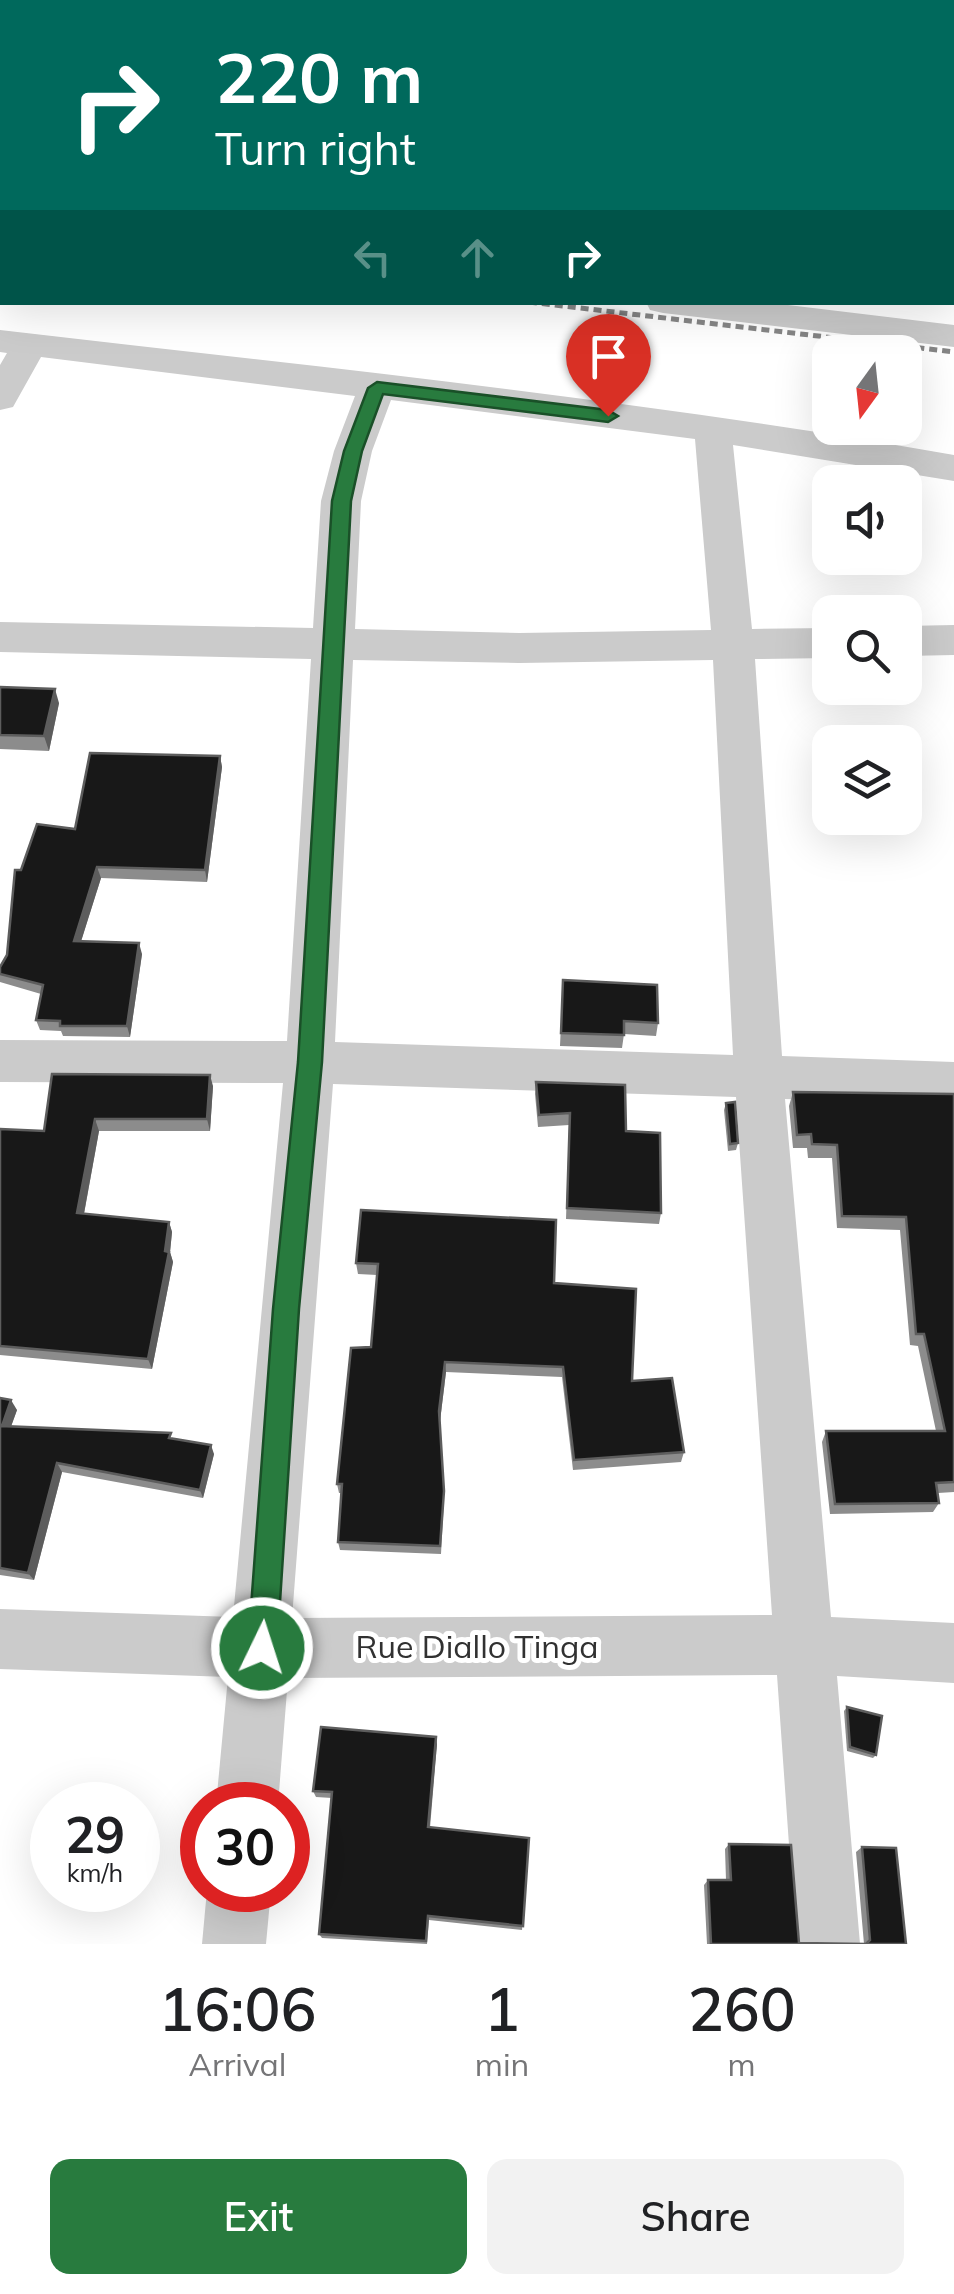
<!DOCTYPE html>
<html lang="en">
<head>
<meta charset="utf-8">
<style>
  body { margin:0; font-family:Mulish,sans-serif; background:#f2f2f2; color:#202124; height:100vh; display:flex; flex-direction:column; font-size:38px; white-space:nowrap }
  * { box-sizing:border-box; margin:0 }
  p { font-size:32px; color:#757577 }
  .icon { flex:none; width:55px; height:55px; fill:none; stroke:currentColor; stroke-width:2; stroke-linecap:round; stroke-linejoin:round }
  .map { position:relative; height:1944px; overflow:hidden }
  .details { display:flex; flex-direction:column; background:#fff; flex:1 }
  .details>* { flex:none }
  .banner { position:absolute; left:0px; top:0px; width:955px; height:305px; box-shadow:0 10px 40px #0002; background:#00695c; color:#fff; overflow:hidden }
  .needle { width:65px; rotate:195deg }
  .tools { position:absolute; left:812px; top:335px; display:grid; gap:20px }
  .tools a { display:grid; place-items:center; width:110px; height:110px; border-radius:20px; background:#fff; box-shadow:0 10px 40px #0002; font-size:50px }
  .speed { position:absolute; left:30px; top:1782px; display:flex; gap:20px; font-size:50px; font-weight:700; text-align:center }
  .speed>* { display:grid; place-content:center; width:130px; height:130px; border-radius:50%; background:#fff; box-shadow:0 10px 40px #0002; line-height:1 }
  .speed small { font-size:25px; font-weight:400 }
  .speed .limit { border:15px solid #d22; background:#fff; color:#111 }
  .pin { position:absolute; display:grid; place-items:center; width:85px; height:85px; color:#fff; margin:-102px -42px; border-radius:50% 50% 50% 0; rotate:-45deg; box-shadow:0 0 10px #0007 }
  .pin .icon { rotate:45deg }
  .me { position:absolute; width:110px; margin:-55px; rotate:4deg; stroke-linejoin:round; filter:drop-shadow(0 0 8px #0008) }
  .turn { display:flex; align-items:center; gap:35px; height:210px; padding:0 50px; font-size:45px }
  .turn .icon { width:130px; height:130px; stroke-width:2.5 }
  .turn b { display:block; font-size:70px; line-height:85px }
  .lanes { display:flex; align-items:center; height:95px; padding:0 50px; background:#0003; justify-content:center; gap:50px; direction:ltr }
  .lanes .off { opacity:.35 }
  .eta { display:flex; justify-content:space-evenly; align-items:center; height:170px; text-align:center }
  .eta b { font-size:60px; font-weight:600; line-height:70px }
  .cta { display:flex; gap:20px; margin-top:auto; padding:20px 50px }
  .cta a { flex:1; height:115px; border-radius:20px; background:#287b3e; color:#fff; font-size:40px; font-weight:600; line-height:115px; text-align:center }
  .cta a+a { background:#f2f2f2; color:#202124 }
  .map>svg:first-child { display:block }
</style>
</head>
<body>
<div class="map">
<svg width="954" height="1944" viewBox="0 0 954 1944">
  <rect width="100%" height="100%" fill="#fff"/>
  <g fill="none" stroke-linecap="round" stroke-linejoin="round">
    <!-- service -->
    <path fill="#cbcbcb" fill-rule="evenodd" d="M 704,0 L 725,0 L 726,2 L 706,2 Z"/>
    <!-- minor -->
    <g fill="#cbcbcb" fill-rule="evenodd">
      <rect x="0" y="215" width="2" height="21"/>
      <path d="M 646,302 L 763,302 L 954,325 L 954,347 L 663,313 L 650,310 Z"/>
      <path d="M 0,330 C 318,367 638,399 954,455 L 954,481 L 733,445 L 752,629 L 830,628 L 830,658 L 755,659 L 782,1056 L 954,1062 L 954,1104 L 785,1099 L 831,1617 L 954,1623 L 954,1683 L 837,1676 L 860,1944 L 796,1944 L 777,1675 L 288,1678 L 278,1805 L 216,1805 L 228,1677 L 0,1669 L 0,1609 L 233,1617 L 283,1083 L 0,1082 L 0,1040 L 287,1041 L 311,659 L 0,652 L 0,622 L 313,628 L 321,501 L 334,451 L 355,396 L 41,357 L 13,407 L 0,410 L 0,365 L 7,353 L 0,352 ZM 391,400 L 695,439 L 711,630 L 519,633 L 355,629 L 361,501 L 372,451 ZM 353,660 L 519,663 L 713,660 L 733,1055 L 335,1042 ZM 333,1084 L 736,1097 L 772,1615 L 292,1618 Z"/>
      <path d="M 954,625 L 954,655 L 905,656 L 905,626 Z"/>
      <path d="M 207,1890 L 271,1890 L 266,1944 L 202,1944 Z"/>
    </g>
    <!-- rail -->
    <path stroke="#868686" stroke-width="5" stroke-dasharray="8 5" stroke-linecap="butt" d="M 529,302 L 954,352"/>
  </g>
  <!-- wall -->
  <g fill="#8c8c8c">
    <path d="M 0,687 L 59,703 L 49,751 L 0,749 Z"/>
    <path d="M 220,756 L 222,767 L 207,882 L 101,878 L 81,941 L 142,954 L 130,1037 L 63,1036 L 61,1031 L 40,1030 L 36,1020 L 41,994 L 0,982 L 0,967 L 7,955 L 21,870 L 75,829 Z"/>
    <path d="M 563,980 L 658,1023 L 656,1036 L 624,1034 L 622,1048 L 560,1046 Z"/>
    <path d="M 536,1082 L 626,1131 L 661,1213 L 659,1224 L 566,1219 L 569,1125 L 538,1127 L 535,1094 Z"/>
    <path d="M 213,1086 L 210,1131 L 99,1131 L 84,1214 L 169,1222 L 172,1232 L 170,1252 L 173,1262 L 152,1369 L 0,1355 L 0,1129 L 44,1131 Z"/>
    <path d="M 793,1092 L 954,1094 L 954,1492 L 938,1493 L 939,1503 L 933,1512 L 830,1514 L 822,1442 L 826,1431 L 936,1431 L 918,1346 L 910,1345 L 900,1230 L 837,1228 L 832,1158 L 808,1158 L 807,1148 L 793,1148 L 789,1106 Z"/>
    <path d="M 726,1103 L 738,1143 L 736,1150 L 728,1151 L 724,1110 Z"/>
    <path d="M 361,1210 L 554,1283 L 632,1381 L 684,1452 L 681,1462 L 573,1470 L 562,1377 L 446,1372 L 440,1421 L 444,1500 L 441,1554 L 340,1550 L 338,1542 L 342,1493 L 339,1493 L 337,1484 L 371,1347 L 377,1275 L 358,1274 L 356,1263 Z"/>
    <path d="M 0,1398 L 17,1410 L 11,1426 L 173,1439 L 214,1454 L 203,1498 L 62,1472 L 34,1580 L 0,1575 Z"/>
    <path d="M 847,1707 L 876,1755 L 873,1758 L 847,1751 L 844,1711 Z"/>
    <path d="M 437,1744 L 430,1828 L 529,1838 L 522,1930 L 429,1920 L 427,1944 L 322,1938 L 319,1934 L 332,1798 L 316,1797 L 313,1791 Z"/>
    <path d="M 729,1844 L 799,1943 L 864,1944 L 856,1852 L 862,1847 L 906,1944 L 707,1944 L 704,1885 L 708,1880 L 726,1880 L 725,1849 Z"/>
  </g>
  <!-- shaded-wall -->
  <g fill="#5d5d5d">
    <path d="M 36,0 L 60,0 L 58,2 L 35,2 Z"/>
    <path d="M 2,53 L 2,92 L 0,95 L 0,57 Z"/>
    <path d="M 55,689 L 59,703 L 49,751 L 44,736 Z"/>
    <path d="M 220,756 L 222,767 L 207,882 L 205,870 Z"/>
    <path d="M 97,867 L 101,878 L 78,951 L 74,941 Z"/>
    <path d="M 139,943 L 142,954 L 130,1037 L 127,1026 Z"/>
    <path d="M 210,1075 L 213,1086 L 210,1131 L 207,1119 Z"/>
    <path d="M 95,1119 L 99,1131 L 82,1224 L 77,1213 Z"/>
    <path d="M 169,1222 L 172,1232 L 170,1252 L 173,1262 L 152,1369 L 148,1359 Z"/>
    <path d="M 445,1362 L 446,1372 L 440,1421 L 439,1411 Z"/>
    <path d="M 11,1400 L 17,1410 L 8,1435 L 2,1426 Z"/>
    <path d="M 211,1445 L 214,1454 L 203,1498 L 200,1490 Z"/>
    <path d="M 57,1463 L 62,1472 L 34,1580 L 28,1573 Z"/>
    <path d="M 436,1737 L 437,1744 L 429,1833 L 428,1827 Z"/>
  </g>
  <!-- building -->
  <g fill="#181818" stroke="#5d5d5d" stroke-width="2.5">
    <path d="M 0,0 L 36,0 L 35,2 L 2,2 L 2,53 L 0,57 Z"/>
    <path d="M 952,155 L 954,155 L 954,198 L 953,199 Z"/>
    <path d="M 0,687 L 55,689 L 44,736 L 0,735 Z"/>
    <path d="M 90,753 L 220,756 L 205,870 L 97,867 L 74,941 L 139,943 L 127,1026 L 60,1026 L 60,1021 L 36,1020 L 43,985 L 0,974 L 0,967 L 7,955 L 15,870 L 21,870 L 37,824 L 75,829 Z"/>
    <path d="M 563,980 L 657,985 L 658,1023 L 624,1021 L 624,1035 L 561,1033 Z"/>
    <path d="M 52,1074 L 210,1075 L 207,1119 L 95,1119 L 77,1213 L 169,1222 L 165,1251 L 169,1252 L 148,1359 L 0,1346 L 0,1129 L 44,1131 Z"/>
    <path d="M 536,1082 L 625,1085 L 626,1131 L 660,1133 L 661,1213 L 567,1208 L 570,1113 L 539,1115 Z"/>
    <path d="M 793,1092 L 954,1094 L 954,1482 L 936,1483 L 939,1503 L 835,1504 L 826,1431 L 945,1431 L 924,1334 L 916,1334 L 906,1217 L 842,1216 L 837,1145 L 812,1144 L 811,1134 L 797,1135 Z"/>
    <path d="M 735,1102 L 738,1143 L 730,1144 L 726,1103 Z"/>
    <path d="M 361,1210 L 556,1220 L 554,1283 L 636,1289 L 632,1381 L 672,1378 L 684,1452 L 574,1460 L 563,1367 L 445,1362 L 439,1411 L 444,1491 L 440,1546 L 338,1542 L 342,1484 L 337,1484 L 351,1348 L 371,1347 L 378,1264 L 356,1263 Z"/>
    <path d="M 0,1398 L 11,1400 L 2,1426 L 171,1433 L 169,1438 L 211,1445 L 200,1490 L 57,1463 L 28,1573 L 0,1568 Z"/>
    <path d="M 847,1707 L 882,1716 L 876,1755 L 850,1747 Z"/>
    <path d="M 321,1727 L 436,1737 L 428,1827 L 529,1838 L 523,1926 L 428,1916 L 426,1941 L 319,1934 L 332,1792 L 313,1791 Z"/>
    <path d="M 729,1844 L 791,1845 L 799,1943 L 866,1944 L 870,1940 L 862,1847 L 896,1848 L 906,1944 L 711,1944 L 708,1880 L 731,1880 Z"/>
  </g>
  <!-- route -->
  <path fill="#287b3e" stroke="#1a5028" stroke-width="2.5" d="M 377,382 L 608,410 L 618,416 L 608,422 L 383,394 L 362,451 L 351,501 L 322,1062 L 299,1309 L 277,1648 L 273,1658 L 262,1663 L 252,1658 L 248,1648 L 273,1309 L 298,1062 L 332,501 L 344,451 L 368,388 Z"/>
  <g text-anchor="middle" stroke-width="10" stroke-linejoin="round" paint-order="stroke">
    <!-- near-street labels -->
    <g font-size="32" fill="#313131" stroke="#fff">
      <text x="477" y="1658">Rue Diallo Tinga</text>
    </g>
  </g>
</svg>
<div class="tools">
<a><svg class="needle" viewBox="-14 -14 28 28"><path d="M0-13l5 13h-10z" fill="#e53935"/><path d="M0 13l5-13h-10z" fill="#757577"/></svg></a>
<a><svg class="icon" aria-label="sound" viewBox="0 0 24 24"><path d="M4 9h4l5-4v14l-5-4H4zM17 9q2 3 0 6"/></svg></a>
<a><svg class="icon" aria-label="search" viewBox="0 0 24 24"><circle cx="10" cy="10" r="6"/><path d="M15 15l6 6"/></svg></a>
<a><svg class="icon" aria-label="layers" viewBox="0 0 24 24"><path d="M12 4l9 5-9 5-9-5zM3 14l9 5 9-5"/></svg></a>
</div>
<div class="speed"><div>29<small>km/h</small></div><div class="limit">30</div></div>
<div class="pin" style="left:608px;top:416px;background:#d93025"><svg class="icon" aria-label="arrive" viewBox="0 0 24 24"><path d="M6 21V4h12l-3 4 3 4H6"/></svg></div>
<svg class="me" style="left:262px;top:1648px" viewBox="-20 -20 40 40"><circle r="17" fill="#287b3e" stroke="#fff" stroke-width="3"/><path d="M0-11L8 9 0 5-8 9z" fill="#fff"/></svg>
<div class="banner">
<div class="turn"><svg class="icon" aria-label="right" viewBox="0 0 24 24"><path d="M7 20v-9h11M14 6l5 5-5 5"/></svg><div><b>220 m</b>Turn right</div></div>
<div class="lanes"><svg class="icon off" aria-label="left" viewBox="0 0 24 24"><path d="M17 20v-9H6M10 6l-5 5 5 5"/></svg><svg class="icon off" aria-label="ahead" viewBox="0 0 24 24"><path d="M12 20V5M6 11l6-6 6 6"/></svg><svg class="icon" aria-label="right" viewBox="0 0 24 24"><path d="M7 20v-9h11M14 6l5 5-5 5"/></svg></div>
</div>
</div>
<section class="details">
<div class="eta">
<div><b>16:06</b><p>Arrival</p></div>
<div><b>1</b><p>min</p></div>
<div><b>260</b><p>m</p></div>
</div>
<div class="cta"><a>Exit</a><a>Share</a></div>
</section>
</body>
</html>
